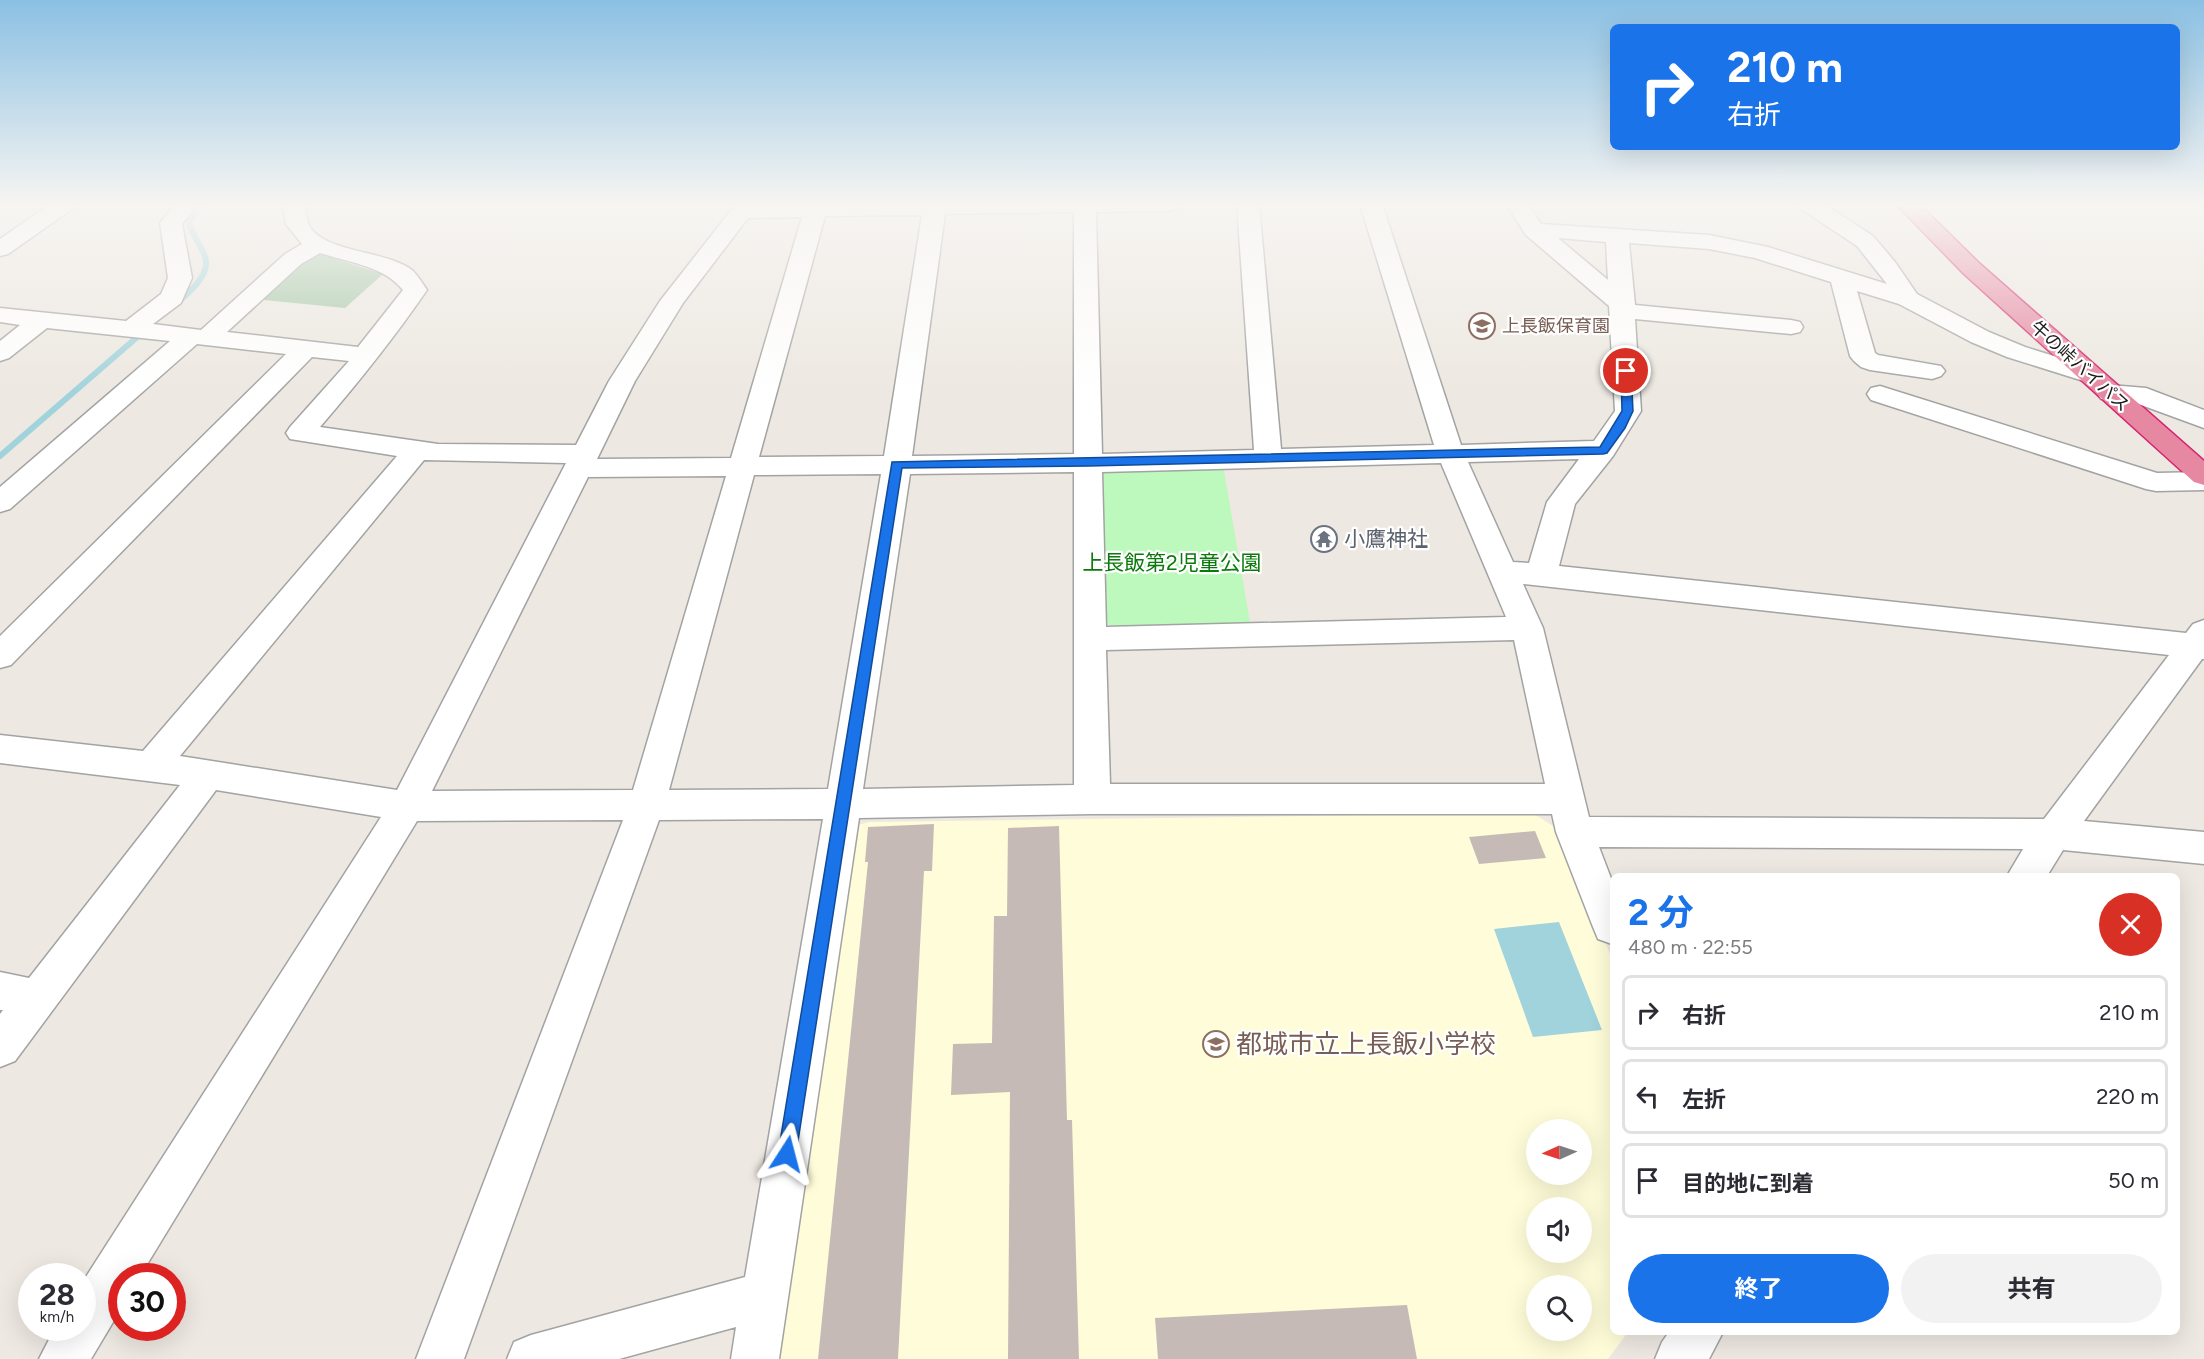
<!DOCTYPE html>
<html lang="ja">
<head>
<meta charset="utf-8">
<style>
  body { margin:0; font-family:Figtree,"Noto Sans JP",sans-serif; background:#f2f2f3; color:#2b2b33; height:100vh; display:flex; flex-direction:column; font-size:22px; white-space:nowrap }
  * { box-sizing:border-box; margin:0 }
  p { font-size:20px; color:#7c7c81 }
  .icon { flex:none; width:33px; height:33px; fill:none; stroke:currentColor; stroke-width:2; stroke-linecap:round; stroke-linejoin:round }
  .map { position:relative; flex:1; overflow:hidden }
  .side { position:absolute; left:1610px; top:873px; width:570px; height:462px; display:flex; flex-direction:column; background:#fff; border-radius:9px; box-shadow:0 6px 24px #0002 }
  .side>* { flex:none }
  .hud { position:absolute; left:1610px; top:24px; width:570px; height:126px; border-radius:9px; box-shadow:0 6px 24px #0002; background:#1a73e8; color:#fff; overflow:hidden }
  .needle { width:39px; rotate:267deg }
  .controls { position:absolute; left:1526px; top:1119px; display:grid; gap:12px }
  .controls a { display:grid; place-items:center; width:66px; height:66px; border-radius:50%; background:#fff; box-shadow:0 6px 24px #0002; font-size:30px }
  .speed { position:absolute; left:18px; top:1263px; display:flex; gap:12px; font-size:30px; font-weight:700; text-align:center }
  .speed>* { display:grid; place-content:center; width:78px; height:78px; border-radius:50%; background:#fff; box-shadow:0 6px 24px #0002; line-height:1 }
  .speed small { font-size:15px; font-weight:400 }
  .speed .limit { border:9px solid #d22; background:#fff; color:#111 }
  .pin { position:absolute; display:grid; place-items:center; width:51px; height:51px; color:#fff; margin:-26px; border:3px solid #fff; border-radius:50%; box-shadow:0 2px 6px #0007 }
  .me { position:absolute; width:66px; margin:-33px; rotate:9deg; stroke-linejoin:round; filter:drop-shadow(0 0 4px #0008) }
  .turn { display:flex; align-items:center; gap:21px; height:126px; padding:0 18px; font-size:27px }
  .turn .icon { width:78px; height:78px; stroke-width:2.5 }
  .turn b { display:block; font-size:42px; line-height:51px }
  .round { display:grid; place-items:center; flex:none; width:63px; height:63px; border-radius:32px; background:#f2f2f3 }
  .headline { display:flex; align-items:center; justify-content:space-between; height:102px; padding:0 18px }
  h1 { font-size:36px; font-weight:700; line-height:45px; color:#1a73e8 }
  .primary-button { display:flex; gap:12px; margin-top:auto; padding:12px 18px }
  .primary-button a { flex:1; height:69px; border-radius:36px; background:#1a73e8; color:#fff; font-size:24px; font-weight:700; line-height:69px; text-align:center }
  .primary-button a+a { background:#f2f2f3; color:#2b2b33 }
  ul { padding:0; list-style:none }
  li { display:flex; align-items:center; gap:18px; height:75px; margin:0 12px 9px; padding:0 6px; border:3px solid #e1e1e2; border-radius:9px }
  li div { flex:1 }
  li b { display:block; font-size:22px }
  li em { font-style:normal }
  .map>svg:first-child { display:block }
</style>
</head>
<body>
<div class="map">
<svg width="2204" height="1359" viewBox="0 0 2204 1359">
  <rect width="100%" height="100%" fill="#ede8e1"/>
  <!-- education -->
  <path fill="#fffcd9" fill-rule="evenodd" d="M 1533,813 L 1559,830 L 1612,959 L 1612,1332 L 1628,1332 L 1608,1359 L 770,1359 L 854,826 L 869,822 ZM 1536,1130 L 1581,1130 L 1581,1174 L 1536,1174 ZM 1536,1208 L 1581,1208 L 1581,1252 L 1536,1252 ZM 1536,1286 L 1581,1286 L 1581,1330 L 1536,1330 Z"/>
  <!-- cemetery -->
  <path fill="#a2c6a5" d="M 314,252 L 383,274 L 345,308 L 254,299 Z"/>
  <!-- park -->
  <path fill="#bdf9bd" d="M 1223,465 L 1251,628 L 1120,631 L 1107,623 L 1103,472 L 1110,467 Z"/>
  <!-- water -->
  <path fill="#a1d3dc" d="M 1559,922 L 1602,1030 L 1533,1037 L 1494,929 Z"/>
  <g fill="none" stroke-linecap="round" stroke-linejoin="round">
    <!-- stream -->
    <g stroke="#a1d3dc" stroke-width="6">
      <path d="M 177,303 C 187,294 208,277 206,261 C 204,247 191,236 189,222 L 203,204"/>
      <path d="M 0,456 L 143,332"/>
    </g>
  </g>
  <!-- building -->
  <g fill="#c5bab5">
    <path d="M 934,824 L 932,871 L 924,871 L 898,1359 L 818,1359 L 868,862 L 865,862 L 868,827 Z"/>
    <path d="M 1059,826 L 1067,1120 L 1072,1120 L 1079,1359 L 1008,1359 L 1010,1092 L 951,1095 L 953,1044 L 992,1043 L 994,916 L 1007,916 L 1008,828 Z"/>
    <path d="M 1535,831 L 1546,858 L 1479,864 L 1469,837 Z"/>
    <path d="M 1407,1305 L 1417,1359 L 1158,1359 L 1155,1318 Z"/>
  </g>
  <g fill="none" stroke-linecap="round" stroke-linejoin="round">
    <defs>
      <g id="minor">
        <path d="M 50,204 L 75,204 L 72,209 L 8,254 L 0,256 L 0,239 Z"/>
        <path d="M 175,204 L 198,204 L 182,224 L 192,278 L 181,303 L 153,324 L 201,330 L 285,254 L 302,244 L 286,224 L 283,204 L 305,204 C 306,210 306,217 308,223 C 319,253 389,250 413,271 C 418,276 423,284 427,290 C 394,338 358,383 320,427 L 438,444 L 576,445 L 609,381 L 660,301 L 736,204 L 1179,204 L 1176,209 L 1168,211 L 1096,212 L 1102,454 L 1254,450 L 1237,204 L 1259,204 L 1281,449 L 1434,445 L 1360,204 L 1382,204 L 1461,445 L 1594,441 L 1615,411 L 1609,306 L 1526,235 L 1506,204 L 1528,204 L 1541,224 L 1709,235 L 1768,247 L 1887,284 L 1857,246 L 1801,209 L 1798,204 L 1824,204 L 1873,236 L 1895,262 L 1917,294 L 1989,332 L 2025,347 L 2099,370 L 2103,375 L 2099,380 L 2090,383 L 2007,357 L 1971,342 L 1899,304 L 1857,291 L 1875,353 L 1878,355 L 1941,366 L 1945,371 L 1941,376 L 1932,379 L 1870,370 L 1861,367 L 1854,361 L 1850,356 L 1831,282 L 1755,258 L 1709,249 L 1629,243 L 1635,305 L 1791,320 L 1800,322 L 1803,327 L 1800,332 L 1791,334 L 1635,319 L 1641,411 L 1613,456 L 1575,504 L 1559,566 L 2186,633 L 2193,624 L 2204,620 L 2204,659 L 2202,659 L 2084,821 L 2204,832 L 2204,864 L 2063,850 L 2047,876 L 2007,876 L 2023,849 L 1599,847 L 1612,881 L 1612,944 L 1598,939 L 1593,927 L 1556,832 L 1552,814 L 1092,814 L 859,818 L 779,1359 L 731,1359 L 736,1327 L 619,1359 L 507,1359 L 514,1342 L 531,1335 L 745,1277 L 823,819 L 659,820 L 464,1359 L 416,1359 L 623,820 L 417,821 L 140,1276 L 122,1276 L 122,1307 L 91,1359 L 39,1359 L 55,1328 L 82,1328 L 82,1283 L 381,817 L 216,790 L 15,1061 L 0,1067 L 0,1014 L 3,1010 L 0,1010 L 0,972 L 29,978 L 180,785 L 0,763 L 0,735 L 143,751 L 397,456 L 290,439 L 286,433 L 290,427 L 349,361 L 312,357 L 11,665 L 0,668 L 0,636 L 286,354 L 197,344 L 10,509 L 0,512 L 0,487 L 170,341 L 47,328 L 9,358 L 0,361 L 0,341 L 20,325 L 0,322 L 0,308 L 126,321 L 161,294 L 168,278 L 160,223 ZM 1074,212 L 1074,454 L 912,456 L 945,214 ZM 922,215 L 884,456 L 759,457 L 825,216 ZM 802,217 L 731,458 L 597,459 L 635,381 L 683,303 L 748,218 ZM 1558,238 L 1606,242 L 1608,280 ZM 320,253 C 348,262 384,266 403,290 L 358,347 L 227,332 L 301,264 ZM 1579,459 L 1547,502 L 1529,563 L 1513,562 L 1468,462 ZM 424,460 L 566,463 L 397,790 L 180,756 ZM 1441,463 L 1506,617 L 1106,627 L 1102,472 ZM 1074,472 L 1074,785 L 863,789 L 910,474 ZM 881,474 L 828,789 L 669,790 L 754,475 ZM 726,476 L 633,790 L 432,791 L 588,477 ZM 1523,584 L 2169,655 L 2044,819 L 1589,817 L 1543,628 ZM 1514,640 L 1545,784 L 1110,784 L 1106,650 Z"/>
        <path d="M 2110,385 L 2146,388 L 2204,410 L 2204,428 L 2133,402 L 2101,399 L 2097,393 L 2101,387 Z"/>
        <path d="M 1880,386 L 2157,473 L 2204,472 L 2204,490 L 2156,491 L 2146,489 L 1871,400 L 1867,394 L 1871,388 Z"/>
        <path d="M 1669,1332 L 1723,1332 L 1709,1359 L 1655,1359 L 1662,1342 Z"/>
      </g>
      <path id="highway" d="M 1896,204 L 1919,204 L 1980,264 L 2204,461 L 2204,485 L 2194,482 L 1964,274 Z"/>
    </defs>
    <!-- minor casing -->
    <use href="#minor" stroke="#a3a3a3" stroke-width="3"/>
    <!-- highway casing -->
    <use href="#highway" stroke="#d7236f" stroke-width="3"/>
    <!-- minor -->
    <use href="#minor" fill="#fff" fill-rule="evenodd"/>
    <!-- highway -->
    <use href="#highway" fill="#e688a1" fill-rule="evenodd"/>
  </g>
  <!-- sky -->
  <linearGradient id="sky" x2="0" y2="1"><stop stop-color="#8bc0e3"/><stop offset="0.52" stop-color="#f7f5f2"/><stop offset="1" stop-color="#f7f5f2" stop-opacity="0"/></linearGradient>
  <rect width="2204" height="394" fill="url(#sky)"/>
  <!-- route -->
  <path fill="#1a73e8" stroke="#114b97" stroke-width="1.5" d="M 1626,368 L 1631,371 L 1633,411 L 1625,428 L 1607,453 L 1603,454 L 1088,466 L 902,468 L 796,1154 L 794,1161 L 787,1164 L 781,1161 L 778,1154 L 892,462 L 1600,447 L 1622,411 L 1621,371 Z"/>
  <!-- icons -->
  <defs>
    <symbol id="school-ring" viewBox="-11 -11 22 22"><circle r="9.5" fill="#fff" stroke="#8d6e63" stroke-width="1.5"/><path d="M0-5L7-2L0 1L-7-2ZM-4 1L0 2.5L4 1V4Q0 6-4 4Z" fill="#8d6e63"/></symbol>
    <symbol id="temple-ring" viewBox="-11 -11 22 22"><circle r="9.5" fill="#fff" stroke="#6b7280" stroke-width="1.5"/><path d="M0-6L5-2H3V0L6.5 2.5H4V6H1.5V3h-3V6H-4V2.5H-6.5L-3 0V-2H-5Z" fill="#6b7280"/></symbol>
  </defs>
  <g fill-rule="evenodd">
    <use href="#school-ring" x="1467" y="311" width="30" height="30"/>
    <use href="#temple-ring" x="1309" y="524" width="30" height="30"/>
    <use href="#school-ring" x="1201" y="1029" width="30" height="30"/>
  </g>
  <g text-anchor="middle" stroke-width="4.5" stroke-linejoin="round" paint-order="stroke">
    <!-- far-education labels -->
    <g font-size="18" fill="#785e54" stroke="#fff" text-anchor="start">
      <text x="1502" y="332">上長飯保育園</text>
    </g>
    <!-- far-street labels -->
    <g font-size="18" fill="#1c1c1c" stroke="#fff">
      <text transform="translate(2080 366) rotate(42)" y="6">牛の峠バイパス</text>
    </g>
    <!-- worship labels -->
    <g font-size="21" fill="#5b616d" stroke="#fff" text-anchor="start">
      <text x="1344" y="546">小鷹神社</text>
    </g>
    <!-- park labels -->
    <g font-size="21" fill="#0b790b" stroke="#fff">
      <text x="1172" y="570">上長飯第2児童公園</text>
    </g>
    <!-- near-education labels -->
    <g font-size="26" fill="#785e54" stroke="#fff" text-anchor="start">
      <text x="1236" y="1053">都城市立上長飯小学校</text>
    </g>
  </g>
</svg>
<div class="controls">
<a><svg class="needle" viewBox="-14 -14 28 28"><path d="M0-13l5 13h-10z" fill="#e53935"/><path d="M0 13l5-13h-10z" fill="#7c7c81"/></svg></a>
<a><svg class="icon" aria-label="sound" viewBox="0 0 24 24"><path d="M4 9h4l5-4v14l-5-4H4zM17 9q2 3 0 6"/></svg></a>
<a><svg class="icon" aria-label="search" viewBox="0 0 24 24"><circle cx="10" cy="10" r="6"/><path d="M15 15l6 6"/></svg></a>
</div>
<div class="speed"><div>28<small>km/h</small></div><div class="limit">30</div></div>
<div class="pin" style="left:1626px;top:371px;background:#d93025"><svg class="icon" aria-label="arrive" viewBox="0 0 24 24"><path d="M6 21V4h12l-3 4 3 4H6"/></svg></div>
<svg class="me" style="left:787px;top:1154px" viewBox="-20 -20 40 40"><path d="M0-17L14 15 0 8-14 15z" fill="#1a73e8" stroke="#fff" stroke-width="4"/></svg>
<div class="hud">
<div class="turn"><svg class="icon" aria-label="right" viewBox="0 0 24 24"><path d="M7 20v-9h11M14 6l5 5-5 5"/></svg><div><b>210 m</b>右折</div></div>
</div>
<section class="side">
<div class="headline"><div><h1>2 分</h1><p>480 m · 22:55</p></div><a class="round" style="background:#d93025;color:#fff"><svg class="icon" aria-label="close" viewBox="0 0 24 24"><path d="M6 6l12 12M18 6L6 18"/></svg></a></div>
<ul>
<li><svg class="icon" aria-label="right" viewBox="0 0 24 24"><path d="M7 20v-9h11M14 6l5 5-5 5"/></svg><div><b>右折</b></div><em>210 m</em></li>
<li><svg class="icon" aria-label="left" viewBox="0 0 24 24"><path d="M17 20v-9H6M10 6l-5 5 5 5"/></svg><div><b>左折</b></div><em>220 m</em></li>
<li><svg class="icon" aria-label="arrive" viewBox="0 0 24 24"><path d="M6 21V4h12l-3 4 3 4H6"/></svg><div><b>目的地に到着</b></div><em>50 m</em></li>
</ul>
<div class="primary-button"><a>終了</a><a>共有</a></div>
</section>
</div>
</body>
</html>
